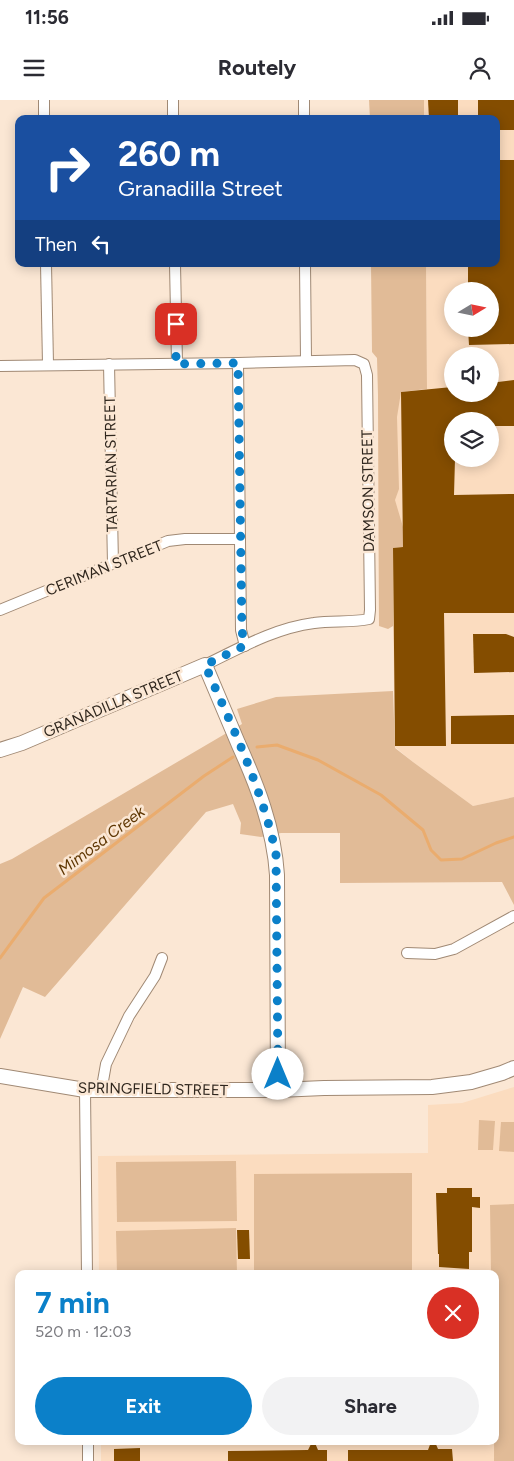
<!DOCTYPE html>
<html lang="en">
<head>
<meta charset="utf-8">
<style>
  body { margin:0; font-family:Figtree,sans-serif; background:#f2f2f3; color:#2b2b33; height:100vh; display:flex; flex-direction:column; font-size:19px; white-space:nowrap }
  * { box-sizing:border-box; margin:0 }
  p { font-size:16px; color:#7c7c81 }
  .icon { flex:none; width:28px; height:28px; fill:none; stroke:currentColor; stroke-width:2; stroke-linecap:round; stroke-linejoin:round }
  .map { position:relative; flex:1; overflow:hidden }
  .details { position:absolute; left:15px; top:1170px; width:484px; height:175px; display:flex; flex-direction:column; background:#fff; border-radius:10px; box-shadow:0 2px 12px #0003 }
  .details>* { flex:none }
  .guide { position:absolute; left:15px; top:15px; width:485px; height:152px; border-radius:10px; box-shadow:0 2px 12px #0003; background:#1a4fa0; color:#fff; overflow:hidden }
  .needle { width:32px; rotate:80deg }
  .controls { position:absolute; left:444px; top:182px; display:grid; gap:10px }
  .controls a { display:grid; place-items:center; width:55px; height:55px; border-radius:50%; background:#fff; box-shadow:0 2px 12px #0003; font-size:25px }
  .pin { position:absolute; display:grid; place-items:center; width:42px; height:42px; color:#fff; margin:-21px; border-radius:10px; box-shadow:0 2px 8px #0006 }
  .me { position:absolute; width:55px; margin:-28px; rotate:0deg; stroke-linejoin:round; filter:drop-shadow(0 0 4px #0008) }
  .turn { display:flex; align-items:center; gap:18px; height:105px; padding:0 20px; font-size:22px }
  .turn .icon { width:65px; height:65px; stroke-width:2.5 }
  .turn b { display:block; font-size:35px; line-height:42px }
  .then { display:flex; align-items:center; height:48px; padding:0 20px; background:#0003; gap:10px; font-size:19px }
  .round { display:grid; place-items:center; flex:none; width:52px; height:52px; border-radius:26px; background:#f2f2f3 }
  .headline { display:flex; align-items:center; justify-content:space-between; height:85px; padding:0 20px }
  h1 { font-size:30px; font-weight:700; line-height:38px; color:#0b80c9 }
  .button { display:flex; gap:10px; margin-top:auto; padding:10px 20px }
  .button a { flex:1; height:58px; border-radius:30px; background:#0b80c9; color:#fff; font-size:20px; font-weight:700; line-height:58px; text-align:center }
  .button a+a { background:#f2f2f3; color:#2b2b33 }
  .status { display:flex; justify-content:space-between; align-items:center; height:35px; padding:0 25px; background:#fff; direction:ltr }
  .status svg { height:14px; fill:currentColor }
  header { display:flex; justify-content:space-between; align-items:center; height:65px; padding:0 20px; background:#fff; font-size:22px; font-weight:700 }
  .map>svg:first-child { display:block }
</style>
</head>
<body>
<div class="status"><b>11:56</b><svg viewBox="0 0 49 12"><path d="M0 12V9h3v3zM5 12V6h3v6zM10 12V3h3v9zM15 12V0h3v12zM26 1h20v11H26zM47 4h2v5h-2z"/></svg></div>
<header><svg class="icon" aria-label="menu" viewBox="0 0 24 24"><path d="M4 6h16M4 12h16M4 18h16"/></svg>Routely<svg class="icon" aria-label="person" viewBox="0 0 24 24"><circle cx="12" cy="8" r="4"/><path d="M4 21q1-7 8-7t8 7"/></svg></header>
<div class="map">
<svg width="514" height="1361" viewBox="0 0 514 1361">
  <rect width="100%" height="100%" fill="#fbe7d4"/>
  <!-- built -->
  <g fill="#fbdcbf" fill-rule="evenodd">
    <path d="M 424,0 L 514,0 L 514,697 L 473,706 L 413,662 L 395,647 L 393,526 L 379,526 L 378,295 L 427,289 L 426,164 L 496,164 L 496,19 L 424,19 ZM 452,191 L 490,191 L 490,229 L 452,229 ZM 452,256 L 490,256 L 490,294 L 452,294 ZM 452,321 L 490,321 L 490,359 L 452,359 Z"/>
    <path d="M 514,987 L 514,1361 L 101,1361 L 101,1341 L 495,1341 L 495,1174 L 99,1174 L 98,1056 L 428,1053 L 428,1005 L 462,1003 Z"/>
  </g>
  <!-- green -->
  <g fill="#e1bb97">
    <path d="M 369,0 L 424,0 L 424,19 L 370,19 Z"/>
    <path d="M 371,164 L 426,164 L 427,289 L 401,292 L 397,317 L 399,389 L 395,400 L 403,427 L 403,447 L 393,448 L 393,526 L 388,529 L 379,526 L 378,295 L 377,258 L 372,252 Z"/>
    <path d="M 393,591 L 395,648 L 413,662 L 473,706 L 514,697 L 514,805 L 502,782 L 340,783 L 340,733 L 281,733 L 261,737 L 240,734 L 241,723 L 233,704 L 206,712 L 45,897 L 23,887 L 0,939 L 0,764 L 12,759 L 242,624 L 237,609 L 276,597 Z"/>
    <path d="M 479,1020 L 495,1021 L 493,1050 L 478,1050 Z"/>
    <path d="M 501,1022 L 514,1022 L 514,1052 L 499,1051 Z"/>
    <path d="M 236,1061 L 237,1121 L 117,1122 L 116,1062 Z"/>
    <path d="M 412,1073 L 412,1172 L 254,1173 L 254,1074 Z"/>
    <path d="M 514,1104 L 514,1361 L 494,1361 L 495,1174 L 491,1174 L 490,1105 Z"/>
    <path d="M 236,1128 L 237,1174 L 117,1174 L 116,1131 Z"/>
  </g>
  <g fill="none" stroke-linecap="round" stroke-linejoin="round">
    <!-- stream -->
    <g stroke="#eaac6e" stroke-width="3">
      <path d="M 257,647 L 277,645 L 318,660 L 381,695 L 423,730 L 431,750 L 441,760 L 462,759 L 496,743 L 514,737"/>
      <path d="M 0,858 L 44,798 L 204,676 L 233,657"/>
    </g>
  </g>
  <!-- building -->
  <g fill="#844d00">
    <path d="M 428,0 L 458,0 L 458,19 L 429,19 Z"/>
    <path d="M 478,0 L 514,0 L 514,30 L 496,30 L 496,19 L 478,19 Z"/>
    <path d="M 496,60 L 514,60 L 514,244 L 469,245 L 468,229 L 490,229 L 490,191 L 468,191 L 468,164 L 496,164 Z"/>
    <path d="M 514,280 L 514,326 L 490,326 L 490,321 L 452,321 L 452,359 L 455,359 L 454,395 L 514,394 L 514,513 L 444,513 L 446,646 L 395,646 L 393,448 L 403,447 L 401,292 L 452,287 L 452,294 L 490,294 L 490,283 Z"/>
    <path d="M 473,534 L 506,534 L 514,537 L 514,572 L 474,573 Z"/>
    <path d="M 514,615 L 514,644 L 451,644 L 451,616 Z"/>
    <path d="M 447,1088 L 472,1088 L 472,1097 L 480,1097 L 480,1108 L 472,1107 L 472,1152 L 469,1152 L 469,1169 L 439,1167 L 439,1154 L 438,1154 L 436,1093 L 447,1093 Z"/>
    <path d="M 237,1130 L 249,1130 L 250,1159 L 238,1159 Z"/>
    <path d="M 431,1342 L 435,1342 L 438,1349 L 452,1349 L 453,1361 L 348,1361 L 348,1350 L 428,1350 Z"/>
    <path d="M 315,1343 L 318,1350 L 327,1350 L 327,1361 L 228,1361 L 228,1351 L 308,1350 L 311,1344 Z"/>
    <path d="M 140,1348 L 140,1361 L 114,1361 L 114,1349 Z"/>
  </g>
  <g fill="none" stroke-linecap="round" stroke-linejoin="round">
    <defs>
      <g id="minor">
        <path d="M 44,0 L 44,19"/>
        <path d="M 173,0 L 173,19"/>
        <path d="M 304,0 L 304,19"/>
        <path d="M 46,164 L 48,264"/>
        <path d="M 175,164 L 177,263"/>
        <path d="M 305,164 L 306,260"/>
        <path d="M 238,263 L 241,530 L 245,546"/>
        <path d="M 109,264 L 113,464"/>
        <path d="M 0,266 L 238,263 L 355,260 L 364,264 L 367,275 L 370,510 L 369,519 C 351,523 332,520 314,523 C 275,528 240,548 205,565"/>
        <path d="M 0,510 L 168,441 L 185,439 L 240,439"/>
        <path d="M 407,853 L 435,854 L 454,849 L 514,816"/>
        <path d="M 85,990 L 87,1174"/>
        <path d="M 103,990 L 103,981 L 106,964 L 129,916 L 155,876 L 162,858"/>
        <path d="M 88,1341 L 88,1361"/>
      </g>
      <g id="tertiary">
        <path d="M 0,650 L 22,643 L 205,565 C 216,591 227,617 238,643 C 257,685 274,728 277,775 L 278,990"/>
        <path d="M 0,976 L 85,990 L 278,990 L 324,988 L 432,987 L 471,982 L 502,973 L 514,968"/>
      </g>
    </defs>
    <!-- minor casing -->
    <use href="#minor" stroke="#a08974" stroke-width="12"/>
    <!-- tertiary casing -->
    <use href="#tertiary" stroke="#a08974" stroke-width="16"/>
    <!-- minor -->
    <use href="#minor" stroke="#fff" stroke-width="10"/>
    <!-- tertiary -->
    <use href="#tertiary" stroke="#fff" stroke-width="14"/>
  </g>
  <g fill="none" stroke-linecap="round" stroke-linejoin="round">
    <!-- route -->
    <path stroke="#0b80c9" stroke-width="9" stroke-dasharray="0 16.2" d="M 176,224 L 176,264 L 238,263 L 242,530 L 244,546 L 205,565 C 232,626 262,688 276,754 L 278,974"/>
  </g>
  <g text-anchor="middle" stroke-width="5" stroke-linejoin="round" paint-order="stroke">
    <!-- street labels -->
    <g font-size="15" fill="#2f261d" stroke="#fbe7d4">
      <text transform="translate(111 364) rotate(-91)" y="5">TARTARIAN STREET</text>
      <text transform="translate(368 391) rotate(-91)" y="5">DAMSON STREET</text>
      <text transform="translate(104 468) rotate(-22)" y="5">CERIMAN STREET</text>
      <text transform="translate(113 604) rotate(-23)" y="5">GRANADILLA STREET</text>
      <text transform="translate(153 989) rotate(1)" y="5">SPRINGFIELD STREET</text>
    </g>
    <!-- water labels -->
    <g font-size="16" font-style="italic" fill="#5e3602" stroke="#fbe7d4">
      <text transform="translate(101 740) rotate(-37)" y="6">Mimosa Creek</text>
    </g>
  </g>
</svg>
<div class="controls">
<a><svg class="needle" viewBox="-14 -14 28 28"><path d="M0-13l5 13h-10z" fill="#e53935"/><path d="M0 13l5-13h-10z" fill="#7c7c81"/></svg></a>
<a><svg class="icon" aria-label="sound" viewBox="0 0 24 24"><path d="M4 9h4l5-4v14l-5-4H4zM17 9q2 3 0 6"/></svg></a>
<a><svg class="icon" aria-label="layers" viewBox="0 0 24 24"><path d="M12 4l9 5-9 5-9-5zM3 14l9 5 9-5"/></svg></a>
</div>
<div class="pin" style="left:176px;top:224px;background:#d93025"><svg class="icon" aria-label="arrive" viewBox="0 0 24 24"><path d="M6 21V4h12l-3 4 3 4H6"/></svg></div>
<svg class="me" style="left:278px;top:974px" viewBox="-20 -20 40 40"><circle r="19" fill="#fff"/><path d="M0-13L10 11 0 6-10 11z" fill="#0b80c9"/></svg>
<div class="guide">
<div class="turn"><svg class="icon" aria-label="right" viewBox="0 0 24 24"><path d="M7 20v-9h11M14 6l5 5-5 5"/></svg><div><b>260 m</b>Granadilla Street</div></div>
<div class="then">Then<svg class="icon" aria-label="left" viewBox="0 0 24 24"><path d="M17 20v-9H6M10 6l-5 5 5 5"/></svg></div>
</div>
<section class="details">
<div class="headline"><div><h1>7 min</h1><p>520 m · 12:03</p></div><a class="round" style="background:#d93025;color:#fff"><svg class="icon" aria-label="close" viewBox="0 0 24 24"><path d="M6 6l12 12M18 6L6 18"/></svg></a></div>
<div class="button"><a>Exit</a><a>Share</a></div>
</section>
</div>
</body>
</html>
